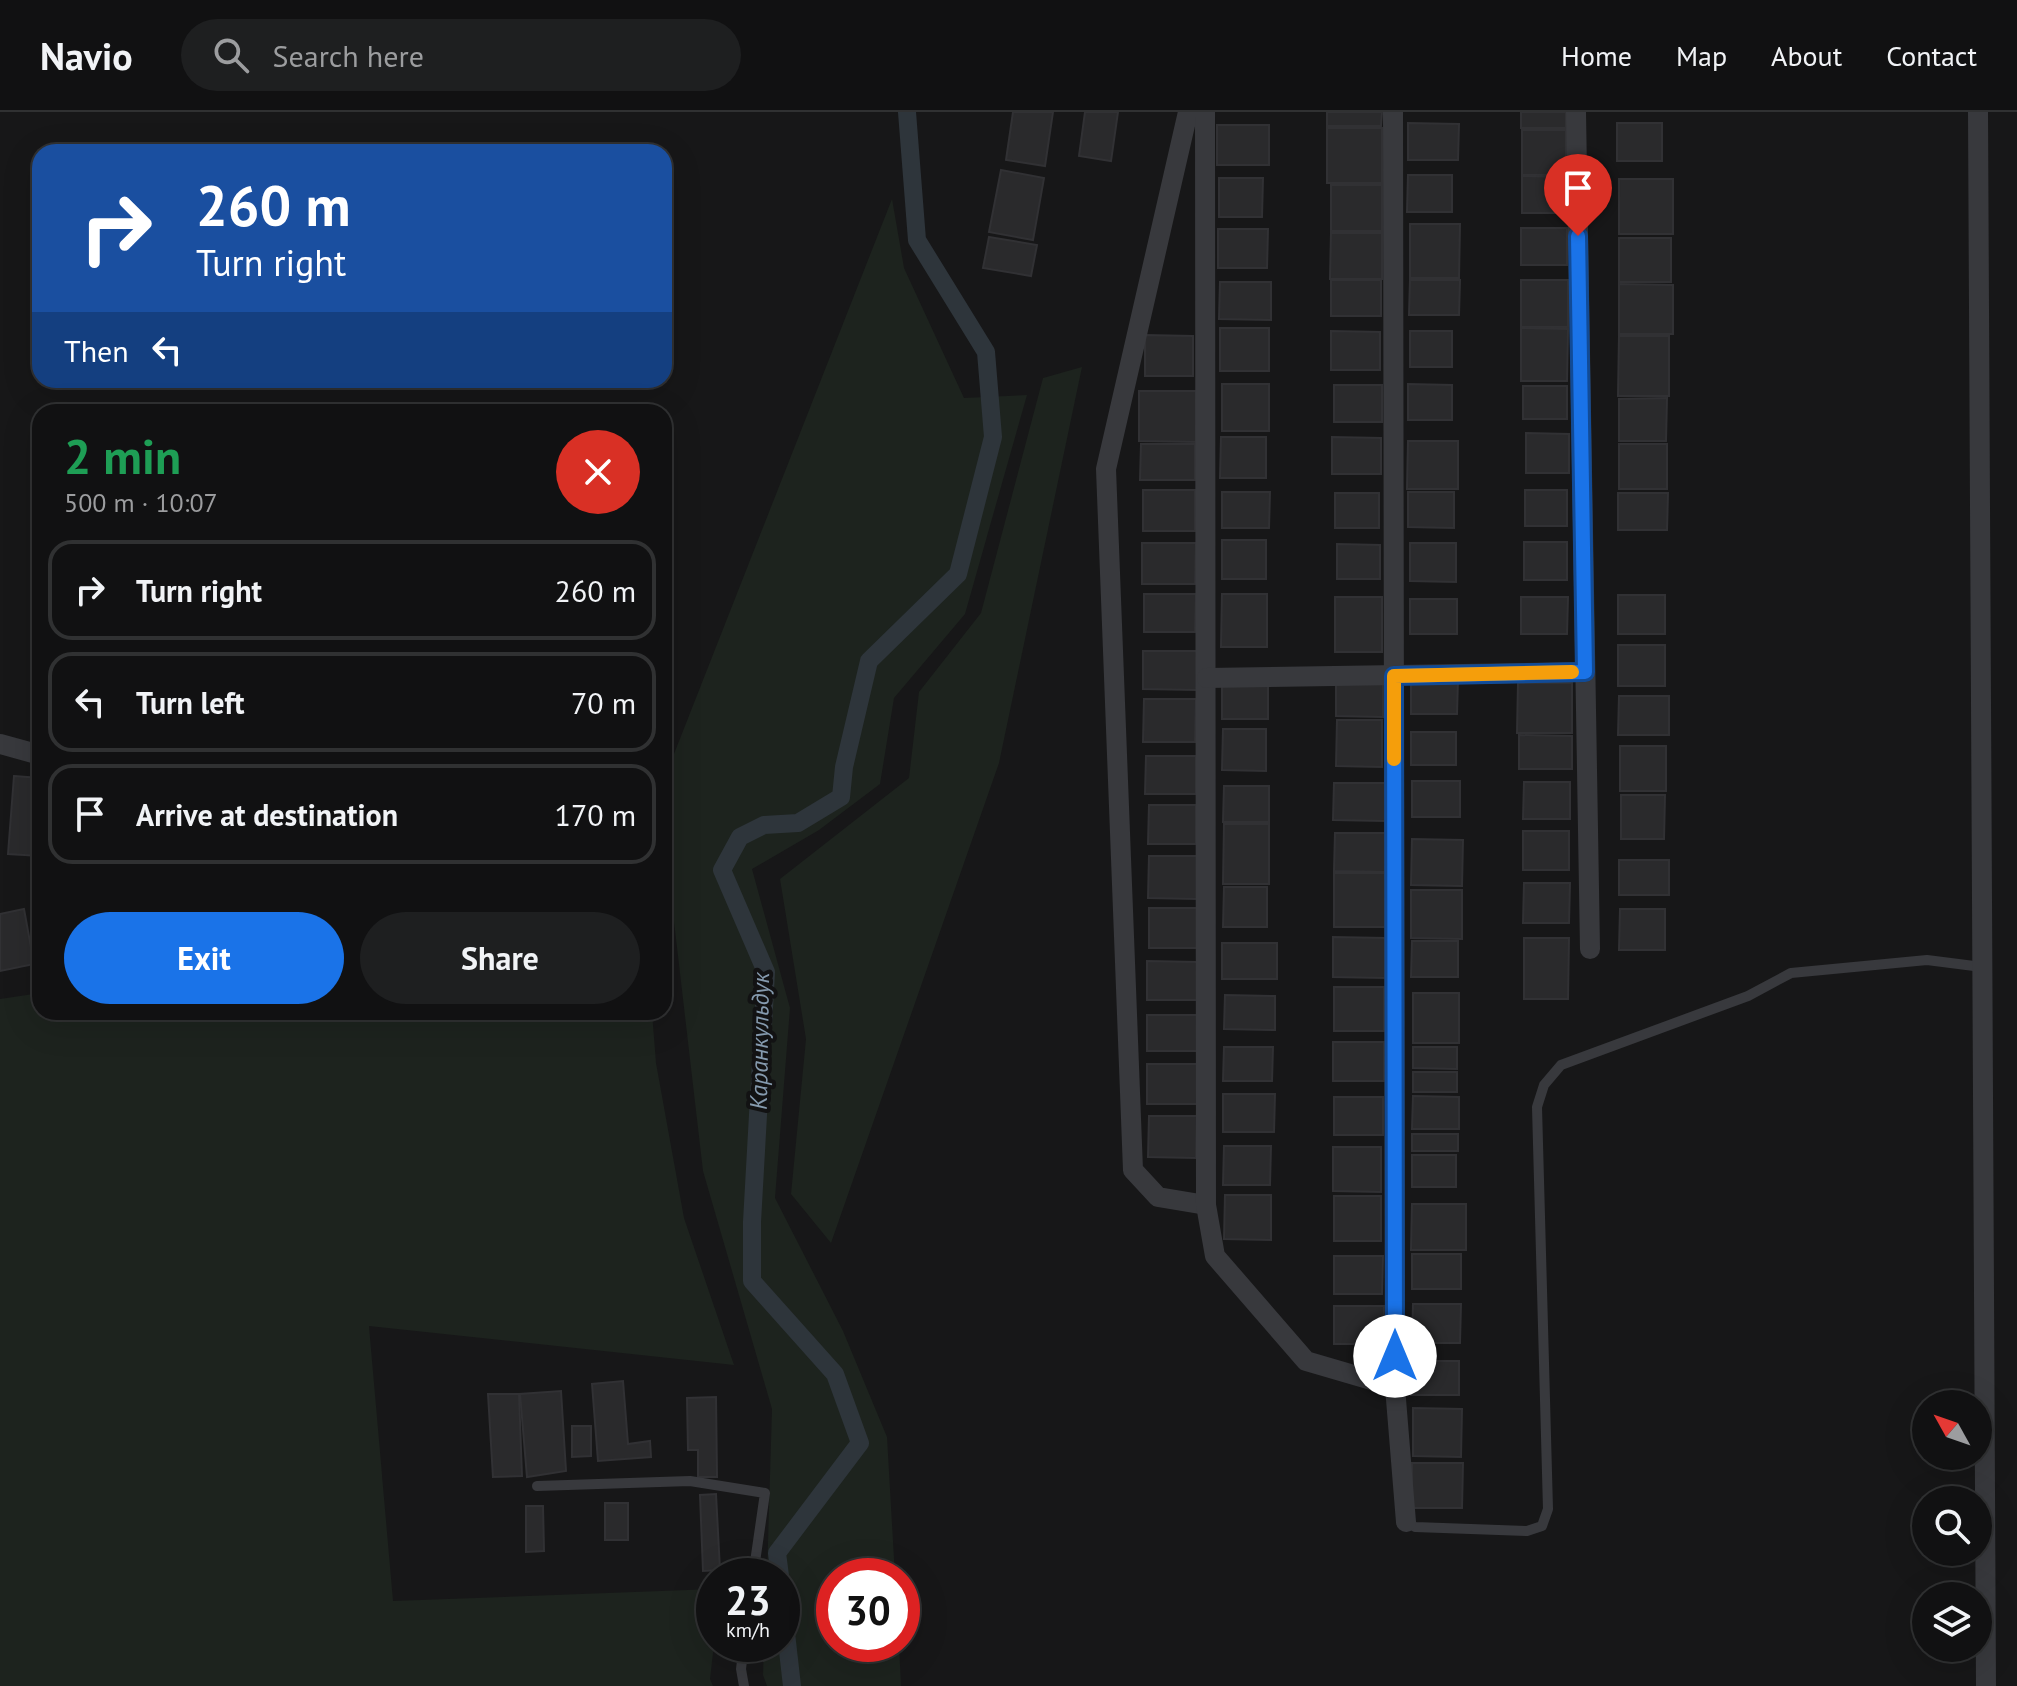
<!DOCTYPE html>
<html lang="en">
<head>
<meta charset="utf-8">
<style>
  body { margin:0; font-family:"PT Sans",sans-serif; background:#1e1f20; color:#f1f3f6; height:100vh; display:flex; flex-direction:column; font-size:30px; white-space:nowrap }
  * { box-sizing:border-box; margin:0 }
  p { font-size:26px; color:#9c9d9f }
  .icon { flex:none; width:44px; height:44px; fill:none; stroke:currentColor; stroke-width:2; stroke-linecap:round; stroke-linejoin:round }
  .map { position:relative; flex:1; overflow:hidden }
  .side { position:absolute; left:32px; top:292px; width:640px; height:616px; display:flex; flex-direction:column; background:#111112; border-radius:24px; box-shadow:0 8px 32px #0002,0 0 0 2px #303132 }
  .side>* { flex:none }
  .hud { position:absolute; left:32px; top:32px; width:640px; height:244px; border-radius:24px; box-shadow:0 8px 32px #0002,0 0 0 2px #303132; background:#1a4fa0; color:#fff; overflow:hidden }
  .needle { width:52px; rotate:310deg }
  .controls { position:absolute; left:1912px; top:1278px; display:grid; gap:16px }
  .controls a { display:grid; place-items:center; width:80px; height:80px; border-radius:50%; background:#111112; box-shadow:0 8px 32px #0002,0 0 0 2px #303132; font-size:40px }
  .speed { position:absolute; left:696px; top:1446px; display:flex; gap:16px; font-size:40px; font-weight:700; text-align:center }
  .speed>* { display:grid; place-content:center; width:104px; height:104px; border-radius:50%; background:#111112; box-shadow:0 8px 32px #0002,0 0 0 2px #303132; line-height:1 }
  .speed small { font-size:20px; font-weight:400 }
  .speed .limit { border:12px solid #d22; background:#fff; color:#111 }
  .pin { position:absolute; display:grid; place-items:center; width:68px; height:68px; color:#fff; margin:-82px -34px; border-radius:50% 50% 50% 0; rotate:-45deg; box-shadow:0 0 8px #0007 }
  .pin .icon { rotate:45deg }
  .me { position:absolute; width:88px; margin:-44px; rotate:0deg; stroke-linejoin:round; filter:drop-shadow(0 0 6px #0008) }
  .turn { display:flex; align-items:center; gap:28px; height:168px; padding:0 32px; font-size:36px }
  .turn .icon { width:104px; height:104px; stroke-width:2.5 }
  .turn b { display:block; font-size:56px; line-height:68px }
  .then { display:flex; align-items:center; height:76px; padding:0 32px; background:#0003; gap:16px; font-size:30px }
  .round { display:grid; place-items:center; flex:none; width:84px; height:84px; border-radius:42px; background:#1e1f20 }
  .overview { display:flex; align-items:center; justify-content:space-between; height:136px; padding:0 32px }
  h1 { font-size:48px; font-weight:600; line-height:60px; color:#1e9e55 }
  .button { display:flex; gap:16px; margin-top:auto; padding:16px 32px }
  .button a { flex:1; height:92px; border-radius:48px; background:#1a73e8; color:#fff; font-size:32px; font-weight:600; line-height:92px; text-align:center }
  .button a+a { background:#1e1f20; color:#f1f3f6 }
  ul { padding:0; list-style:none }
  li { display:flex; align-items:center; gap:24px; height:100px; margin:0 16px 12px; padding:0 16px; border:4px solid #303132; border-radius:24px }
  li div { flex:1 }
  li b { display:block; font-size:30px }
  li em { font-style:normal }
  header { display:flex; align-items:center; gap:48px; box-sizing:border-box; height:112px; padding:0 40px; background:#111112; border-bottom:2px solid #303132 }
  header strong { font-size:38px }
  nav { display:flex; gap:44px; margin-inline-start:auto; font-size:28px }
  .search { width:560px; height:72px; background:#1e1f20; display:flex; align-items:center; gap:20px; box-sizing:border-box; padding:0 28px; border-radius:44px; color:#9c9d9f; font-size:30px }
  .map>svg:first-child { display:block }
</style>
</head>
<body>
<header>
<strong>Navio</strong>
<div class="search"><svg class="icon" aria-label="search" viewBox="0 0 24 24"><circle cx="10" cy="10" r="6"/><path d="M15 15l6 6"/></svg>Search here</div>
<nav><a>Home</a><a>Map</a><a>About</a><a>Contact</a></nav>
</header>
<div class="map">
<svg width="2017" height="1574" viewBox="0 0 2017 1574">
  <rect width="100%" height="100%" fill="#171718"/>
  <!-- green -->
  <g fill="#1d231e">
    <path d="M 892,87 L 904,156 L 964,286 L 1027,283 L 965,502 L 894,586 L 880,672 L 819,718 L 752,757 L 790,896 L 775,1086 L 843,1219 L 887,1325 L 895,1464 L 834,1464 L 834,1532 L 899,1532 L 901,1574 L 767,1574 L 763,1563 L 764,1532 L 782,1532 L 782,1464 L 767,1464 L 772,1297 L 703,1059 L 673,801 L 672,647 Z"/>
    <path d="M 1082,255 L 999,651 L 831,1131 L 791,1082 L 806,927 L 780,767 L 909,666 L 919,580 L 981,501 L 1043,266 Z"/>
    <path d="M 40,881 L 40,900 L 652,900 L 656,951 L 684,1106 L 734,1253 L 369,1214 L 393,1489 L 714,1477 L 714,1532 L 710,1567 L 713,1574 L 0,1574 L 0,887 Z"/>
  </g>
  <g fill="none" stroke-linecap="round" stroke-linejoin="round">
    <!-- canal -->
    <g stroke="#2e353b" stroke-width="18">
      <path d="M 780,1464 L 777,1441 L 860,1331 L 835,1262 L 752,1169 L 752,1110 L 766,860 L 722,758 L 740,725 L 764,713 L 798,711 L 841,685 L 844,655 L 869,549 L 958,462 L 993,325 L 986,240 L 917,128 L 907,0"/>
      <path d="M 782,1486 L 792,1574"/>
    </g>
  </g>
  <!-- building -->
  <g fill="#2a2a2c" stroke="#313134" stroke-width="2">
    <path d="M 1013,0 L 1053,0 L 1045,54 L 1006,48 Z"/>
    <path d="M 1085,0 L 1118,0 L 1111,49 L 1079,44 Z"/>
    <path d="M 1327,0 L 1382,0 L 1381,14 L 1327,14 Z"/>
    <rect x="1521" y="0" width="45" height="16"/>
    <path d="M 1408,11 L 1459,12 L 1458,48 L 1408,48 Z"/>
    <rect x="1617" y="11" width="45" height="38"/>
    <rect x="1217" y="13" width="52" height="40"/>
    <rect x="1327" y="16" width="55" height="55"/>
    <rect x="1522" y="18" width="44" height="45"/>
    <path d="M 1001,58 L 1044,66 L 1033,128 L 989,120 Z"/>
    <path d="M 1408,63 L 1452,63 L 1452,100 L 1407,100 Z"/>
    <path d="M 1522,64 L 1566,65 L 1565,101 L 1522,101 Z"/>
    <path d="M 1219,66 L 1263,66 L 1262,105 L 1219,105 Z"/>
    <rect x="1619" y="67" width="54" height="55"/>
    <rect x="1331" y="73" width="51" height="46"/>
    <path d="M 1410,112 L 1460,112 L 1459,166 L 1410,166 Z"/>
    <rect x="1521" y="116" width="46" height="37"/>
    <path d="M 1218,117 L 1268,117 L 1267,156 L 1218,156 Z"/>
    <path d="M 1331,121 L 1382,121 L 1382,167 L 1330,167 Z"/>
    <path d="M 989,125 L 1037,133 L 1031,164 L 983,156 Z"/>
    <rect x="1619" y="126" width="52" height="44"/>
    <rect x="1331" y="168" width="50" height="36"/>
    <path d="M 1410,168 L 1460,168 L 1459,203 L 1409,203 Z"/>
    <rect x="1521" y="168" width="47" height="47"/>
    <path d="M 1220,170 L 1271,170 L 1271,208 L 1219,207 Z"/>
    <path d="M 1619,172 L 1673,173 L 1673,222 L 1619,222 Z"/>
    <rect x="1220" y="216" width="49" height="43"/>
    <path d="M 1521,216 L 1568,217 L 1567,269 L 1521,269 Z"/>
    <path d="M 1331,219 L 1380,220 L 1380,258 L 1331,258 Z"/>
    <rect x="1410" y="219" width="42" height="36"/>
    <path d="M 1145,223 L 1193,224 L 1193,264 L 1145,264 Z"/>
    <path d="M 1619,224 L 1669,224 L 1669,284 L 1618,284 Z"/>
    <rect x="1222" y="272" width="47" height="47"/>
    <path d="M 1408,272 L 1452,273 L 1452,308 L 1408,308 Z"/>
    <rect x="1334" y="273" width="48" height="37"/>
    <rect x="1523" y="274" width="44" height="33"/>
    <path d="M 1139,279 L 1196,279 L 1196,330 L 1139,329 Z"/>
    <path d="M 1667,286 L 1666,329 L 1619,329 L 1619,287 Z"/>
    <path d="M 1526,321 L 1569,322 L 1569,361 L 1526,361 Z"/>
    <path d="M 1221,325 L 1266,325 L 1266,366 L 1220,366 Z"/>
    <path d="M 1332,325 L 1381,326 L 1381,362 L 1332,362 Z"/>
    <path d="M 1408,329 L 1458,329 L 1458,377 L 1407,377 Z"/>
    <path d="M 1141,332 L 1195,332 L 1195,368 L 1140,368 Z"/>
    <rect x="1619" y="332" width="48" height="45"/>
    <rect x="1143" y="378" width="52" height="41"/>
    <rect x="1525" y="378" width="42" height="36"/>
    <path d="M 1222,380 L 1270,380 L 1269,416 L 1222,416 Z"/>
    <path d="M 1408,380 L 1454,380 L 1454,416 L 1408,415 Z"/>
    <rect x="1335" y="381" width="44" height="35"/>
    <path d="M 1618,381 L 1668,381 L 1667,418 L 1618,418 Z"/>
    <rect x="1222" y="428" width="44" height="39"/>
    <rect x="1524" y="430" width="43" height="38"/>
    <path d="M 1142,431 L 1196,431 L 1195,472 L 1142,472 Z"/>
    <path d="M 1410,431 L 1456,431 L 1456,470 L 1410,469 Z"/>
    <path d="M 1337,432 L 1380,433 L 1380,467 L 1337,467 Z"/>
    <path d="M 1144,482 L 1196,482 L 1195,520 L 1144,520 Z"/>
    <path d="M 1222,482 L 1267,482 L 1267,535 L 1221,535 Z"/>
    <rect x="1618" y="483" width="47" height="39"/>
    <rect x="1335" y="485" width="47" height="55"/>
    <path d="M 1521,485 L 1568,485 L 1567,522 L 1521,522 Z"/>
    <rect x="1410" y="487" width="47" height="35"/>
    <rect x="1618" y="533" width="47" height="41"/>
    <path d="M 1143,539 L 1197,539 L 1197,578 L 1143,577 Z"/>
    <path d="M 1411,567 L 1458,567 L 1457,602 L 1411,602 Z"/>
    <path d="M 1336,568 L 1383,569 L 1383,605 L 1336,604 Z"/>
    <rect x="1222" y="570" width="46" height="37"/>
    <path d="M 1518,571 L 1572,571 L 1572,621 L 1517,621 Z"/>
    <path d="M 1619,584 L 1669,584 L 1669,623 L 1618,623 Z"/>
    <path d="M 1144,587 L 1196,587 L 1195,630 L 1143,630 Z"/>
    <path d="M 1337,608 L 1382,608 L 1382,655 L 1336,654 Z"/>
    <path d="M 1223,617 L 1266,617 L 1266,659 L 1222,658 Z"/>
    <rect x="1411" y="620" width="45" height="33"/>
    <path d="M 1519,623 L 1572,624 L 1572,657 L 1519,657 Z"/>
    <rect x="1620" y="634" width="46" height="45"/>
    <path d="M 1146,644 L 1196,644 L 1196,682 L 1145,682 Z"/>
    <path d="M 14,664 L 40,666 L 40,744 L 8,742 Z"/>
    <rect x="1412" y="669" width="48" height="36"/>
    <path d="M 1524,670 L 1570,670 L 1570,707 L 1523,707 Z"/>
    <path d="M 1334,671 L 1385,671 L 1385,709 L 1333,708 Z"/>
    <path d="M 1224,674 L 1269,674 L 1269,710 L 1223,710 Z"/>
    <path d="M 1621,683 L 1665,683 L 1664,727 L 1621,727 Z"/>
    <path d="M 1149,693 L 1196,693 L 1196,732 L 1148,732 Z"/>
    <path d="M 1224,712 L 1269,712 L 1269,772 L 1223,772 Z"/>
    <rect x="1523" y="719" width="46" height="39"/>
    <path d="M 1335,721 L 1385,721 L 1385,760 L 1334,759 Z"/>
    <path d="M 1412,727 L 1463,728 L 1462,774 L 1411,773 Z"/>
    <path d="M 1149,744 L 1198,744 L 1197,787 L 1148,786 Z"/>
    <rect x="1619" y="748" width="50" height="35"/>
    <rect x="1334" y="761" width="51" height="54"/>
    <path d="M 1524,771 L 1570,771 L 1569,811 L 1523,811 Z"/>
    <path d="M 1224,775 L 1267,775 L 1267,815 L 1223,815 Z"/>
    <path d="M 1411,778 L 1462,778 L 1462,827 L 1411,826 Z"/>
    <rect x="1149" y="796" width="49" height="40"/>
    <path d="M 24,797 L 34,852 L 0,859 L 0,802 Z"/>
    <path d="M 1620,797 L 1665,797 L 1665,838 L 1619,838 Z"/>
    <path d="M 1333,825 L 1385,826 L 1385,866 L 1333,865 Z"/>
    <path d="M 1524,826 L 1569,826 L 1568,887 L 1524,887 Z"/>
    <path d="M 1412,829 L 1458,829 L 1458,865 L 1411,865 Z"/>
    <rect x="1222" y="831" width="55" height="36"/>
    <path d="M 1147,849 L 1197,850 L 1197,888 L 1147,888 Z"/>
    <rect x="1334" y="875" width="50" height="44"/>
    <rect x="1413" y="881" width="46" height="50"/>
    <path d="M 1225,883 L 1275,884 L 1275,918 L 1224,917 Z"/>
    <rect x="1147" y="903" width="51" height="36"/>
    <rect x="1333" y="930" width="51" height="39"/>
    <path d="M 1224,935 L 1273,935 L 1272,969 L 1223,969 Z"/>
    <path d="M 1413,935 L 1457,935 L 1457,957 L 1413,956 Z"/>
    <rect x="1147" y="952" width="51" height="40"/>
    <rect x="1413" y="960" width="44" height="20"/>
    <path d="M 1223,982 L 1275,982 L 1274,1020 L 1223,1020 Z"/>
    <path d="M 1413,984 L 1459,985 L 1459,1017 L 1412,1017 Z"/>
    <rect x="1334" y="985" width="49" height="38"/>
    <path d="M 1149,1004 L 1197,1004 L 1196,1046 L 1148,1045 Z"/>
    <rect x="1412" y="1022" width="46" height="17"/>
    <path d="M 1224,1034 L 1271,1034 L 1270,1073 L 1223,1073 Z"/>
    <path d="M 1333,1035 L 1381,1035 L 1381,1080 L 1333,1079 Z"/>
    <rect x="1412" y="1043" width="44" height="32"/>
    <path d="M 1225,1083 L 1271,1083 L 1271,1128 L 1224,1127 Z"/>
    <rect x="1334" y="1084" width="47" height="45"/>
    <path d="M 1412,1092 L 1466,1092 L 1466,1138 L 1411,1138 Z"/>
    <rect x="1412" y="1142" width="49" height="35"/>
    <path d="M 1334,1144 L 1383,1144 L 1382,1182 L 1334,1182 Z"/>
    <path d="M 1413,1192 L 1461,1192 L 1460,1231 L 1412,1231 Z"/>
    <path d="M 1334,1194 L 1384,1194 L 1383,1232 L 1334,1232 Z"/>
    <path d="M 1412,1249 L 1459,1249 L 1459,1283 L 1411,1283 Z"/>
    <path d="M 623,1269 L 628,1332 L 650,1329 L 651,1345 L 598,1349 L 592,1272 Z"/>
    <path d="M 561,1279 L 566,1359 L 527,1365 L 520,1282 Z"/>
    <path d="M 488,1282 L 519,1282 L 522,1364 L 493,1365 Z"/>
    <path d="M 716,1285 L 717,1365 L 698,1365 L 698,1338 L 688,1338 L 687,1286 Z"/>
    <path d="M 1413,1296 L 1462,1297 L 1461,1345 L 1413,1344 Z"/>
    <path d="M 572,1314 L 591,1314 L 591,1344 L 572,1345 Z"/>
    <path d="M 1412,1351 L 1463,1351 L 1462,1396 L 1412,1396 Z"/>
    <path d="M 716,1382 L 720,1458 L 703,1459 L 700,1383 Z"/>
    <rect x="605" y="1391" width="23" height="37"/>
    <path d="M 526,1394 L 543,1394 L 544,1439 L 526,1440 Z"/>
  </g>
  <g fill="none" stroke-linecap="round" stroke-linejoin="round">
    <!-- lane -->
    <g stroke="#38393d" stroke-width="10">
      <path d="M 537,1374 L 690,1369 L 765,1381 L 753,1464"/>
      <path d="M 1406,1410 L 1415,1415 L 1527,1419 L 1542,1414 L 1548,1397 L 1537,995 L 1544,973 L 1561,953 L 1748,884 L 1791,861 L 1927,848 L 1982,855"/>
      <path d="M 744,1574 L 741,1557 L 744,1532"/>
    </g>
    <!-- street -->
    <g stroke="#38393d" stroke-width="20">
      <path d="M 1188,0 L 1106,357 L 1133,1058 L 1158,1085 L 1206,1093"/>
      <path d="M 1205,0 L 1206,1093 L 1215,1144 L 1306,1249 L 1395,1275"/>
      <path d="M 1393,0 L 1395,1275 L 1406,1410"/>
      <path d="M 1576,0 L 1590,837"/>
      <path d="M 1978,0 L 1986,1574"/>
      <path d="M 1207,566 L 1585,560"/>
      <path d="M 0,632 L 40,643"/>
    </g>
  </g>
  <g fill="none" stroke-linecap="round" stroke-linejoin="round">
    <defs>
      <path id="route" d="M 1395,1244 L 1394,564 L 1585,560 L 1578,124"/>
    </defs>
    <!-- route casing -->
    <use href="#route" stroke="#114b97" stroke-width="20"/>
    <!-- route -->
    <use href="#route" stroke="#1a73e8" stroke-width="14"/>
    <!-- slow -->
    <path stroke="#f59e0b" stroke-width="14" d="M 1394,647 L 1394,564 L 1572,560"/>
  </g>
  <g text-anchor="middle" stroke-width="8" stroke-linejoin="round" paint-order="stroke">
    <!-- water labels -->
    <g font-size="24" font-style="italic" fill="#859aae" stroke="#121213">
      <text transform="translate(760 929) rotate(-89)" y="8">Каранкульдук</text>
    </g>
  </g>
</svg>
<div class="controls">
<a><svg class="needle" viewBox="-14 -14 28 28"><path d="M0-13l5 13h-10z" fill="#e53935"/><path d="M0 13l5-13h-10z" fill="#9c9d9f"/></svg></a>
<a><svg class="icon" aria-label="search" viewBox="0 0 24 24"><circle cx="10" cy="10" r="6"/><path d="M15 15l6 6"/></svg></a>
<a><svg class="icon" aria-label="layers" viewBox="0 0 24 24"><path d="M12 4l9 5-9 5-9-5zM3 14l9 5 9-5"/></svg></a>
</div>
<div class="speed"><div>23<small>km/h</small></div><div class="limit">30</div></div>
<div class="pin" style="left:1578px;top:124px;background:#d93025"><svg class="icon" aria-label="arrive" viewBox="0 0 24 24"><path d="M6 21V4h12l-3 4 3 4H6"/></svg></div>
<svg class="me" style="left:1395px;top:1244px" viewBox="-20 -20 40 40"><circle r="19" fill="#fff"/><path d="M0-13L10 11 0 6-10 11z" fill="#1a73e8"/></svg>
<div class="hud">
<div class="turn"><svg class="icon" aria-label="right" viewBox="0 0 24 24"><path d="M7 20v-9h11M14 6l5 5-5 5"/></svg><div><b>260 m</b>Turn right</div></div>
<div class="then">Then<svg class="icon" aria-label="left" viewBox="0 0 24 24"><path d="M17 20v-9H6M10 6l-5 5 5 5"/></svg></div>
</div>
<section class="side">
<div class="overview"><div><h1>2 min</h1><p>500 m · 10:07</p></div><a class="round" style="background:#d93025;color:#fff"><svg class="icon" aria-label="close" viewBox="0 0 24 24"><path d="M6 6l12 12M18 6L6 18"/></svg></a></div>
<ul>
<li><svg class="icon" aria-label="right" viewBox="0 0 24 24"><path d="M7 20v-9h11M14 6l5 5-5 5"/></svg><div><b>Turn right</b></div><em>260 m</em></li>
<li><svg class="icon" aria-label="left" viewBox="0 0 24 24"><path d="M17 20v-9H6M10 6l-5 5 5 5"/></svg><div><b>Turn left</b></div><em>70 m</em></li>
<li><svg class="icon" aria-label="arrive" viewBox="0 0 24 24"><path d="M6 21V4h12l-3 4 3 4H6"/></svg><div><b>Arrive at destination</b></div><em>170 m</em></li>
</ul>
<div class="button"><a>Exit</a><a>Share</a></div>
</section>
</div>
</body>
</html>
